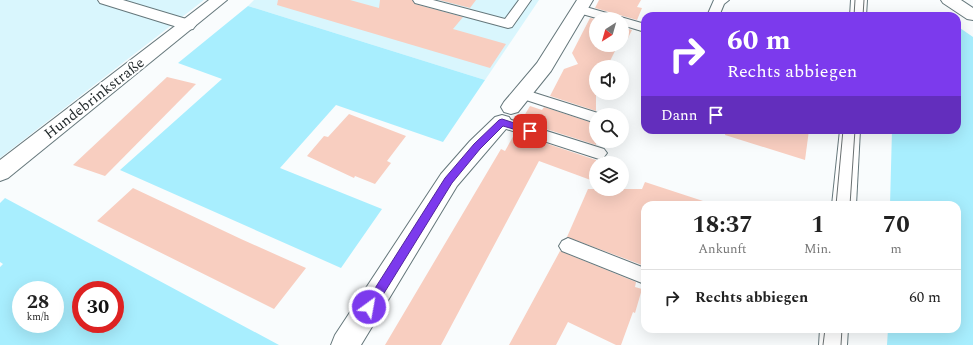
<!DOCTYPE html>
<html lang="de">
<head>
<meta charset="utf-8">
<style>
  body { margin:0; font-family:Spectral,serif; background:#f6f6f6; color:#222; height:100vh; display:flex; flex-direction:column; font-size:15px; white-space:nowrap }
  * { box-sizing:border-box; margin:0 }
  p { font-size:13px; color:#767676 }
  .icon { flex:none; width:22px; height:22px; fill:none; stroke:currentColor; stroke-width:2; stroke-linecap:round; stroke-linejoin:round }
  .map { position:relative; flex:1; overflow:hidden }
  .drawer { position:absolute; left:641px; top:201px; width:320px; height:132px; display:flex; flex-direction:column; background:#fff; border-radius:12px; box-shadow:0 4px 16px #0002 }
  .drawer>* { flex:none }
  .guide { position:absolute; left:641px; top:12px; width:320px; height:122px; border-radius:12px; box-shadow:0 4px 16px #0002; background:#7c3aed; color:#fff; overflow:hidden }
  .needle { width:26px; rotate:217deg }
  .fabs { position:absolute; left:589px; top:12px; display:grid; gap:8px }
  .fabs a { display:grid; place-items:center; width:40px; height:40px; border-radius:50%; background:#fff; box-shadow:0 4px 16px #0002; font-size:20px }
  .speed { position:absolute; left:12px; top:281px; display:flex; gap:8px; font-size:20px; font-weight:700; text-align:center }
  .speed>* { display:grid; place-content:center; width:52px; height:52px; border-radius:50%; background:#fff; box-shadow:0 4px 16px #0002; line-height:1 }
  .speed small { font-size:10px; font-weight:400 }
  .speed .limit { border:6px solid #d22; background:#fff; color:#111 }
  .pin { position:absolute; display:grid; place-items:center; width:34px; height:34px; color:#fff; margin:-17px; border-radius:8px; box-shadow:0 2px 6px #0006 }
  .me { position:absolute; width:44px; margin:-22px; rotate:32deg; stroke-linejoin:round; filter:drop-shadow(0 0 3px #0008) }
  .turn { display:flex; align-items:center; gap:14px; height:84px; padding:0 20px; font-size:18px }
  .turn .icon { width:52px; height:52px; stroke-width:2.5 }
  .turn b { display:block; font-size:28px; line-height:34px }
  .then { display:flex; align-items:center; height:38px; padding:0 20px; background:#0003; gap:8px; font-size:15px }
  .eta { display:flex; justify-content:space-evenly; align-items:center; height:68px; text-align:center }
  .eta b { font-size:24px; font-weight:700; line-height:28px }
  ul { padding:0; list-style:none }
  li { display:flex; align-items:center; gap:12px; height:56px; padding:0 20px; border-top:1px solid #e0e0e0 }
  li div { flex:1 }
  li b { display:block; font-size:15px }
  li em { font-style:normal }
  .map>svg:first-child { display:block }
</style>
</head>
<body>
<div class="map">
<svg width="973" height="345" viewBox="0 0 973 345">
  <rect width="100%" height="100%" fill="#f9fcfd"/>
  <!-- built -->
  <g fill="#d9f6fd">
    <path d="M 0,0 L 204,0 L 0,158 Z"/>
    <path d="M 254,0 L 539,0 L 485,80 L 248,6 Z"/>
  </g>
  <!-- green -->
  <g fill="#a8eefe" fill-rule="evenodd">
    <path d="M 248,6 L 485,80 L 443,142 L 336,105 L 280,168 L 382,209 L 341,268 L 120,170 L 222,79 L 178,63 Z"/>
    <path d="M 957,26 L 973,37 L 973,345 L 887,345 L 888,329 L 957,329 L 957,205 L 890,205 L 892,130 L 957,130 Z"/>
    <path d="M 5,198 L 279,345 L 0,345 L 0,267 L 3,264 L 0,262 L 0,203 ZM 21,290 L 55,290 L 55,324 L 21,324 ZM 81,290 L 115,290 L 115,324 L 81,324 Z"/>
  </g>
  <!-- building -->
  <g fill="#f8cec0">
    <path d="M 278,0 L 350,0 L 379,8 L 380,0 L 412,0 L 415,4 L 463,17 L 453,29 L 506,44 L 490,68 L 277,5 Z"/>
    <path d="M 439,0 L 476,0 L 470,8 Z"/>
    <path d="M 599,0 L 641,0 L 637,7 L 642,8 L 637,20 L 595,8 Z"/>
    <path d="M 590,18 L 596,19 L 596,45 L 618,45 L 607,67 L 596,67 L 596,111 L 550,96 L 564,69 L 578,64 L 572,53 Z"/>
    <path d="M 622,27 L 632,30 L 628,38 L 622,37 Z"/>
    <path d="M 167,77 L 196,84 L 105,176 L 73,165 Z"/>
    <path d="M 530,106 L 542,110 L 544,107 L 596,124 L 596,145 L 521,121 Z"/>
    <path d="M 349,114 L 406,136 L 387,161 L 391,163 L 375,184 L 355,176 L 354,178 L 307,156 L 324,136 L 328,137 Z"/>
    <path d="M 726,130 L 809,130 L 805,160 L 725,135 Z"/>
    <path d="M 515,133 L 596,160 L 596,182 L 539,161 L 441,345 L 385,345 L 501,149 L 505,151 Z"/>
    <path d="M 645,182 L 703,201 L 702,205 L 645,205 L 645,256 L 642,265 L 567,237 L 588,189 L 642,189 Z"/>
    <path d="M 133,188 L 241,239 L 306,268 L 274,309 L 97,221 Z"/>
    <path d="M 560,251 L 636,282 L 635,287 L 642,289 L 635,313 L 633,312 L 621,345 L 616,345 L 568,322 L 556,345 L 509,345 Z"/>
  </g>
  <g fill="none" stroke-linecap="round" stroke-linejoin="round">
    <defs>
      <g id="service">
        <path d="M 413,0 L 433,0 L 505,19 L 519,0 L 531,0 L 512,27 L 508,28 L 415,3 Z"/>
        <path d="M 714,0 L 729,0 L 724,4 L 719,16 L 707,16 Z"/>
        <path d="M 579,5 L 645,24 L 645,32 L 622,25 L 622,19 L 600,19 L 575,12 L 573,9 L 575,6 Z"/>
        <path d="M 522,89 L 601,114 L 602,115 L 596,115 L 596,123 L 517,97 L 515,94 L 517,91 Z"/>
        <path d="M 502,117 L 604,149 L 607,153 L 604,157 L 599,159 L 497,126 L 495,122 L 497,118 Z"/>
        <path d="M 568,238 L 642,267 L 645,266 L 645,282 L 642,283 L 562,251 L 559,246 L 562,241 Z"/>
      </g>
      <g id="minor">
        <path d="M 98,0 L 123,0 L 193,21 L 196,25 L 193,29 L 187,30 L 100,3 Z"/>
        <path d="M 577,0 L 593,0 L 551,71 L 518,112 L 511,114 L 504,112 L 501,107 L 504,102 L 537,63 Z"/>
        <path d="M 941,0 L 961,0 L 973,8 L 973,20 L 967,19 L 943,3 Z"/>
        <path d="M 502,115 L 509,117 L 512,122 L 457,186 L 361,345 L 331,345 L 335,335 L 441,174 L 470,141 L 495,117 Z"/>
      </g>
      <path id="tertiary" d="M 209,0 L 227,0 L 8,178 L 0,181 L 0,160 Z"/>
      <g id="secondary">
        <path d="M 851,0 L 867,0 L 866,16 L 850,16 Z"/>
        <path d="M 840,130 L 860,130 L 856,205 L 832,205 Z"/>
        <path d="M 820,329 L 848,329 L 847,345 L 819,345 Z"/>
      </g>
    </defs>
    <!-- service casing -->
    <use href="#service" stroke="#65777b" stroke-width="2"/>
    <!-- minor casing -->
    <use href="#minor" stroke="#65777b" stroke-width="2"/>
    <!-- tertiary casing -->
    <use href="#tertiary" stroke="#65777b" stroke-width="2"/>
    <!-- secondary casing -->
    <use href="#secondary" stroke="#65777b" stroke-width="2"/>
    <!-- service -->
    <use href="#service" fill="#fff" fill-rule="evenodd"/>
    <!-- minor -->
    <use href="#minor" fill="#fff" fill-rule="evenodd"/>
    <!-- tertiary -->
    <use href="#tertiary" fill="#fff" fill-rule="evenodd"/>
    <!-- secondary -->
    <use href="#secondary" fill="#fff" fill-rule="evenodd"/>
    <!-- tram -->
    <g stroke="#6a7071" stroke-width="1">
      <path d="M 854,16 L 855,0"/>
      <path d="M 863,16 L 864,0"/>
      <path d="M 836,205 L 843,130"/>
      <path d="M 850,205 L 855,130"/>
      <path d="M 823,345 L 825,329"/>
      <path d="M 841,345 L 842,329"/>
    </g>
  </g>
  <!-- route -->
  <path fill="#7c3aed" stroke="#51269a" d="M 502,119 L 533,129 L 534,131 L 530,134 L 503,126 L 480,149 L 452,183 L 373,311 L 369,313 L 365,311 L 363,307 L 365,304 L 445,178 L 474,144 L 499,120 Z"/>
  <g text-anchor="middle" stroke-width="4" stroke-linejoin="round" paint-order="stroke">
    <!-- street labels -->
    <g font-size="15" fill="#232a2c" stroke="#fff">
      <text transform="translate(94 98) rotate(-38)" y="5">Hundebrinkstraße</text>
    </g>
  </g>
</svg>
<div class="fabs">
<a><svg class="needle" viewBox="-14 -14 28 28"><path d="M0-13l5 13h-10z" fill="#e53935"/><path d="M0 13l5-13h-10z" fill="#767676"/></svg></a>
<a><svg class="icon" aria-label="sound" viewBox="0 0 24 24"><path d="M4 9h4l5-4v14l-5-4H4zM17 9q2 3 0 6"/></svg></a>
<a><svg class="icon" aria-label="search" viewBox="0 0 24 24"><circle cx="10" cy="10" r="6"/><path d="M15 15l6 6"/></svg></a>
<a><svg class="icon" aria-label="layers" viewBox="0 0 24 24"><path d="M12 4l9 5-9 5-9-5zM3 14l9 5 9-5"/></svg></a>
</div>
<div class="speed"><div>28<small>km/h</small></div><div class="limit">30</div></div>
<div class="pin" style="left:530px;top:131px;background:#d93025"><svg class="icon" aria-label="arrive" viewBox="0 0 24 24"><path d="M6 21V4h12l-3 4 3 4H6"/></svg></div>
<svg class="me" style="left:369px;top:307px" viewBox="-20 -20 40 40"><circle r="17" fill="#7c3aed" stroke="#fff" stroke-width="3"/><path d="M0-11L8 9 0 5-8 9z" fill="#fff"/></svg>
<div class="guide">
<div class="turn"><svg class="icon" aria-label="right" viewBox="0 0 24 24"><path d="M7 20v-9h11M14 6l5 5-5 5"/></svg><div><b>60 m</b>Rechts abbiegen</div></div>
<div class="then">Dann<svg class="icon" aria-label="arrive" viewBox="0 0 24 24"><path d="M6 21V4h12l-3 4 3 4H6"/></svg></div>
</div>
<section class="drawer">
<div class="eta">
<div><b>18:37</b><p>Ankunft</p></div>
<div><b>1</b><p>Min.</p></div>
<div><b>70</b><p>m</p></div>
</div>
<ul>
<li><svg class="icon" aria-label="right" viewBox="0 0 24 24"><path d="M7 20v-9h11M14 6l5 5-5 5"/></svg><div><b>Rechts abbiegen</b></div><em>60 m</em></li>
</ul>
</section>
</div>
</body>
</html>
